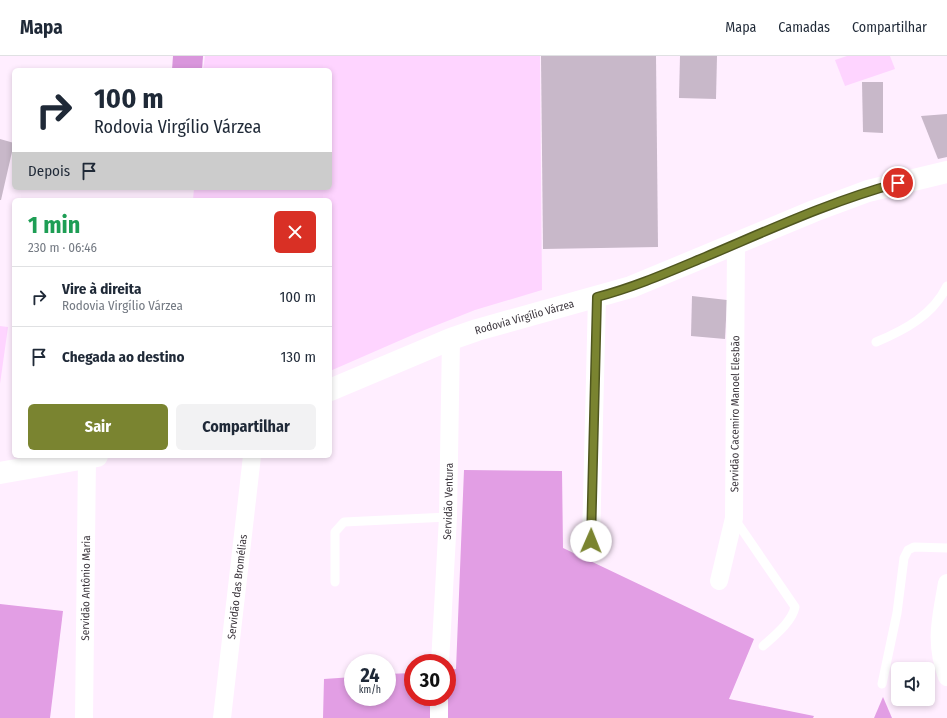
<!DOCTYPE html>
<html lang="pt">
<head>
<meta charset="utf-8">
<style>
  body { margin:0; font-family:"Fira Sans Condensed",sans-serif; background:#f2f2f3; color:#1f2937; height:100vh; display:flex; flex-direction:column; font-size:15px; white-space:nowrap }
  * { box-sizing:border-box; margin:0 }
  p { font-size:13px; color:#747a83 }
  .icon { flex:none; width:22px; height:22px; fill:none; stroke:currentColor; stroke-width:2; stroke-linecap:round; stroke-linejoin:round }
  .map { position:relative; flex:1; overflow:hidden }
  .sheet { position:absolute; left:12px; top:142px; width:320px; height:260px; display:flex; flex-direction:column; background:#fff; border-radius:6px; box-shadow:0 2px 6px #0003 }
  .sheet>* { flex:none }
  .guide { position:absolute; left:12px; top:12px; width:320px; height:122px; border-radius:6px; box-shadow:0 2px 6px #0003; background:#fff; color:#1f2937; overflow:hidden }
  .fabs { position:absolute; left:891px; top:606px; display:grid; gap:8px }
  .fabs a { display:grid; place-items:center; width:44px; height:44px; border-radius:6px; background:#fff; box-shadow:0 2px 6px #0003; font-size:20px }
  .speed { position:absolute; left:344px; top:598px; display:flex; gap:8px; font-size:20px; font-weight:700; text-align:center }
  .speed>* { display:grid; place-content:center; width:52px; height:52px; border-radius:50%; background:#fff; box-shadow:0 2px 6px #0003; line-height:1 }
  .speed small { font-size:10px; font-weight:400 }
  .speed .limit { border:6px solid #d22; background:#fff; color:#111 }
  .pin { position:absolute; display:grid; place-items:center; width:34px; height:34px; color:#fff; margin:-17px; border:2px solid #fff; border-radius:50%; box-shadow:0 1px 4px #0007 }
  .me { position:absolute; width:44px; margin:-22px; rotate:1deg; stroke-linejoin:round; filter:drop-shadow(0 0 3px #0008) }
  .turn { display:flex; align-items:center; gap:14px; height:84px; padding:0 16px; font-size:18px }
  .turn .icon { width:52px; height:52px; stroke-width:2.5 }
  .turn b { display:block; font-size:28px; line-height:34px }
  .then { display:flex; align-items:center; height:38px; padding:0 16px; background:#0003; gap:8px; font-size:15px }
  .round { display:grid; place-items:center; flex:none; width:42px; height:42px; border-radius:6px; background:#f2f2f3 }
  .summary { display:flex; align-items:center; justify-content:space-between; height:68px; padding:0 16px }
  h1 { font-size:24px; font-weight:700; line-height:30px; color:#1e9e55 }
  .button { display:flex; gap:8px; margin-top:auto; padding:8px 16px }
  .button a { flex:1; height:46px; border-radius:6px; background:#7a8430; color:#fff; font-size:16px; font-weight:700; line-height:46px; text-align:center }
  .button a+a { background:#f2f2f3; color:#1f2937 }
  ul { padding:0; list-style:none }
  li { display:flex; align-items:center; gap:12px; height:60px; padding:0 16px; border-top:1px solid #e0e1e3 }
  li div { flex:1 }
  li b { display:block; font-size:15px }
  li em { font-style:normal }
  header { display:flex; align-items:center; gap:24px; box-sizing:border-box; height:56px; padding:0 20px; background:#fff; border-bottom:1px solid #e0e1e3 }
  header strong { font-size:19px }
  nav { display:flex; gap:22px; margin-inline-start:auto; font-size:14px }
  .map>svg:first-child { display:block }
</style>
</head>
<body>
<header>
<strong>Mapa</strong>
<nav><a>Mapa</a><a>Camadas</a><a>Compartilhar</a></nav>
</header>
<div class="map">
<svg width="947" height="662" viewBox="0 0 947 662">
  <rect width="100%" height="100%" fill="#fef"/>
  <!-- green -->
  <g fill="#fed4ff">
    <path d="M 205,0 L 540,0 L 542,234 L 475,254 L 417,277 L 330,315 L 330,144 L 193,144 L 194,132 L 330,132 L 330,14 L 203,14 Z"/>
    <path d="M 847,0 L 890,0 L 895,13 L 845,30 L 835,4 Z"/>
    <path d="M 0,270 L 8,271 L 0,328 Z"/>
  </g>
  <!-- forest -->
  <g fill="#e29ee4">
    <path d="M 464,414 L 562,415 L 563,492 L 754,583 L 729,643 L 814,660 L 813,662 L 323,662 L 324,623 L 353,621 L 353,641 L 387,641 L 387,618 L 413,617 L 413,641 L 447,641 L 447,614 L 456,613 Z"/>
    <path d="M 0,548 L 63,555 L 50,662 L 0,662 Z"/>
    <path d="M 883,641 L 892,662 L 874,662 Z"/>
  </g>
  <!-- water -->
  <path fill="#d996dc" d="M 173,0 L 203,0 L 202,14 L 172,14 Z"/>
  <!-- building -->
  <g fill="#c8b8c9">
    <path d="M 541,0 L 656,0 L 658,191 L 543,193 Z"/>
    <path d="M 680,0 L 717,0 L 716,43 L 679,42 Z"/>
    <path d="M 862,26 L 883,26 L 883,77 L 863,76 Z"/>
    <path d="M 947,58 L 947,101 L 938,103 L 921,60 Z"/>
    <path d="M 0,83 L 14,87 L 1,144 L 0,144 Z"/>
    <path d="M 692,240 L 727,244 L 725,283 L 691,280 Z"/>
  </g>
  <g fill="none" stroke-linecap="round" stroke-linejoin="round">
    <!-- service -->
    <g stroke="#fff" stroke-width="9">
      <path d="M 876,286 C 905,274 933,259 947,230"/>
      <path d="M 734,462 L 795,551 C 792,566 774,580 763,590"/>
      <path d="M 335,526 L 335,476 L 344,466 L 448,461"/>
      <path d="M 882,628 L 897,557 L 904,502 L 908,494 L 914,491 L 947,492"/>
    </g>
    <!-- minor -->
    <g stroke="#fff" stroke-width="18">
      <path d="M 591,485 L 597,241"/>
      <path id="s1" d="M 719,525 L 734,462 L 736,188"/>
      <path d="M 947,527 C 941,563 934,585 947,621"/>
      <path id="s2" d="M 440,607 L 448,461 L 451,283"/>
      <path id="s3" d="M 84,662 L 87,402"/>
      <path id="s4" d="M 222,662 L 252,400"/>
      <path d="M 439,662 L 439,641"/>
    </g>
    <!-- secondary -->
    <g stroke="#fff" stroke-width="22">
      <path id="s5" d="M 330,334 L 451,283 L 477,274 L 631,231 L 814,155 L 868,135 L 947,116"/>
      <path d="M 0,417 L 97,400"/>
    </g>
  </g>
  <g fill="none" stroke-linecap="round" stroke-linejoin="round">
    <defs>
      <path id="route" d="M 591,485 L 597,241 C 635,231 669,216 705,201 C 769,174 831,145 898,127"/>
    </defs>
    <!-- route casing -->
    <use href="#route" stroke="#4f561f" stroke-width="10"/>
    <!-- route -->
    <use href="#route" stroke="#7a8430" stroke-width="7"/>
  </g>
  <g text-anchor="middle" stroke-width="3" stroke-linejoin="round" paint-order="stroke">
    <!-- street labels -->
    <g font-size="11" fill="#3c363d" stroke="#fff">
      <text dy="4" stroke="none"><textPath href="#s5" startOffset="208">Rodovia Virgílio Várzea</textPath></text>
      <text dy="4" stroke="none"><textPath href="#s1" startOffset="169">Servidão Cacemiro Manoel Elesbão</textPath></text>
      <text dy="4" stroke="none"><textPath href="#s2" startOffset="162">Servidão Ventura</textPath></text>
      <text dy="4" stroke="none"><textPath href="#s4" startOffset="132">Servidão das Bromélias</textPath></text>
      <text dy="4" stroke="none"><textPath href="#s3" startOffset="130">Servidão Antônio Maria</textPath></text>
    </g>
  </g>
</svg>
<div class="fabs">
<a><svg class="icon" aria-label="sound" viewBox="0 0 24 24"><path d="M4 9h4l5-4v14l-5-4H4zM17 9q2 3 0 6"/></svg></a>
</div>
<div class="speed"><div>24<small>km/h</small></div><div class="limit">30</div></div>
<div class="pin" style="left:898px;top:127px;background:#d93025"><svg class="icon" aria-label="arrive" viewBox="0 0 24 24"><path d="M6 21V4h12l-3 4 3 4H6"/></svg></div>
<svg class="me" style="left:591px;top:485px" viewBox="-20 -20 40 40"><circle r="19" fill="#fff"/><path d="M0-13L10 11 0 6-10 11z" fill="#7a8430"/></svg>
<div class="guide">
<div class="turn"><svg class="icon" aria-label="right" viewBox="0 0 24 24"><path d="M7 20v-9h11M14 6l5 5-5 5"/></svg><div><b>100 m</b>Rodovia Virgílio Várzea</div></div>
<div class="then">Depois<svg class="icon" aria-label="arrive" viewBox="0 0 24 24"><path d="M6 21V4h12l-3 4 3 4H6"/></svg></div>
</div>
<section class="sheet">
<div class="summary"><div><h1>1 min</h1><p>230 m · 06:46</p></div><a class="round" style="background:#d93025;color:#fff"><svg class="icon" aria-label="close" viewBox="0 0 24 24"><path d="M6 6l12 12M18 6L6 18"/></svg></a></div>
<ul>
<li><svg class="icon" aria-label="right" viewBox="0 0 24 24"><path d="M7 20v-9h11M14 6l5 5-5 5"/></svg><div><b>Vire à direita</b><p>Rodovia Virgílio Várzea</p></div><em>100 m</em></li>
<li><svg class="icon" aria-label="arrive" viewBox="0 0 24 24"><path d="M6 21V4h12l-3 4 3 4H6"/></svg><div><b>Chegada ao destino</b></div><em>130 m</em></li>
</ul>
<div class="button"><a>Sair</a><a>Compartilhar</a></div>
</section>
</div>
</body>
</html>
